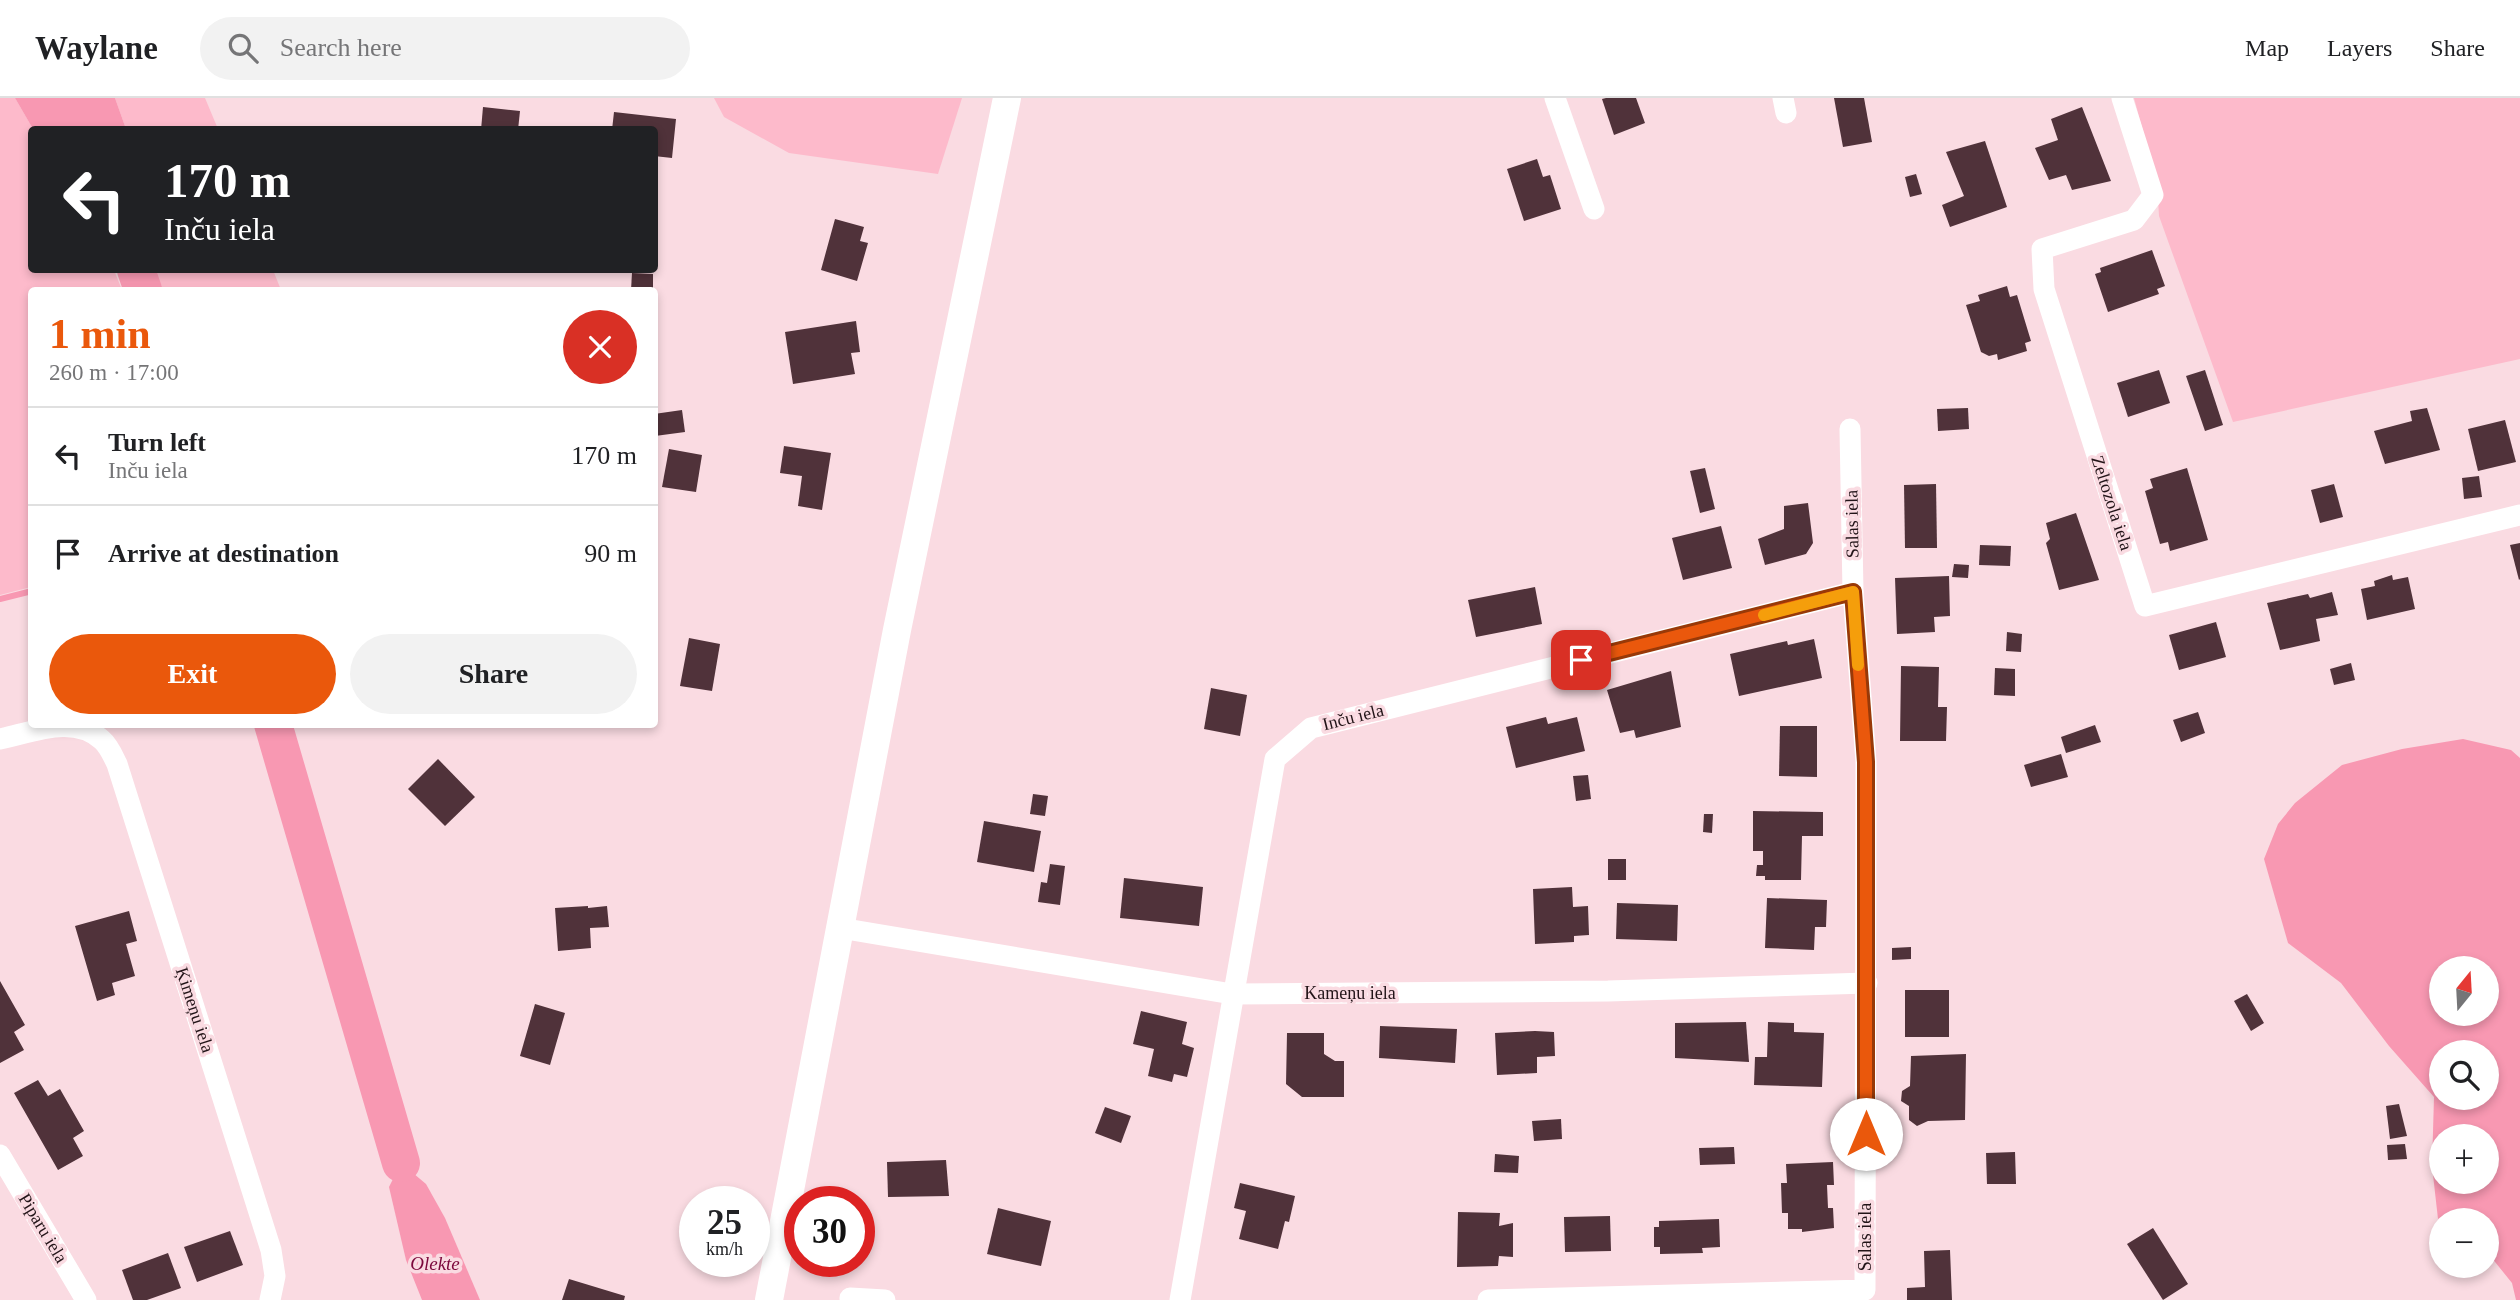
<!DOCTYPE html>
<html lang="en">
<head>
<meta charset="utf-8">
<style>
  body { margin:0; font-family:Georgia,serif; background:#f2f2f2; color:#202124; height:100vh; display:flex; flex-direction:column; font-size:26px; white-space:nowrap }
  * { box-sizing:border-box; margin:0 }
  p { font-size:23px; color:#757577 }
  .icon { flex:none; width:38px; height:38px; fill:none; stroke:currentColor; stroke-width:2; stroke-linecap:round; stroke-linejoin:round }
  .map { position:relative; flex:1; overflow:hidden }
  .panel { position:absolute; left:28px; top:189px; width:630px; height:441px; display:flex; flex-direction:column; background:#fff; border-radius:7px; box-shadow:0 4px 10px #0003 }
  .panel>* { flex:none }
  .guide { position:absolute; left:28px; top:28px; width:630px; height:147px; border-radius:7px; box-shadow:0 4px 10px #0003; background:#202124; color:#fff; overflow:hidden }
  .needle { width:46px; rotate:18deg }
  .controls { position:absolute; left:2429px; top:858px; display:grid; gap:14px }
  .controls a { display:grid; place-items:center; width:70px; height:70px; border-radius:50%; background:#fff; box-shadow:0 4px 10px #0003; font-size:35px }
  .speed { position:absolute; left:679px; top:1088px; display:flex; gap:14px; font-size:35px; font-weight:700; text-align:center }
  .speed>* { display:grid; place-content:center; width:91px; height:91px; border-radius:50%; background:#fff; box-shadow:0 4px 10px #0003; line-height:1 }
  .speed small { font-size:18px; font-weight:400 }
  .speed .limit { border:10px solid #d22; background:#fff; color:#111 }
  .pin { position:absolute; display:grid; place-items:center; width:60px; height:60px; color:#fff; margin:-30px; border-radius:14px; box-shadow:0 4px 10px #0006 }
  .me { position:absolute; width:77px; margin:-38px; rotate:0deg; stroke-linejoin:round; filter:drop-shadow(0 0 5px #0008) }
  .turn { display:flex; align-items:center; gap:24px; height:147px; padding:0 21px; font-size:32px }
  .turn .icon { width:91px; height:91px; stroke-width:2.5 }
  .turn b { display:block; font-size:49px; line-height:60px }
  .round { display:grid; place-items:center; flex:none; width:74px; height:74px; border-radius:37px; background:#f2f2f2 }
  .summary { display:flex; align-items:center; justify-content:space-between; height:119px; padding:0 21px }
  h1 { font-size:42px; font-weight:700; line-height:52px; color:#ea580c }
  .button { display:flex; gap:14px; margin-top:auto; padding:14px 21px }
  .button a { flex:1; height:80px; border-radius:42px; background:#ea580c; color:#fff; font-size:28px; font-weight:700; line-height:80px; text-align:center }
  .button a+a { background:#f2f2f2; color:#202124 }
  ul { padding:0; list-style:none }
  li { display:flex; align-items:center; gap:21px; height:98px; padding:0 21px; border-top:2px solid #e0e0e0 }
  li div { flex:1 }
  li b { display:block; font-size:26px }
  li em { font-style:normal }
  header { display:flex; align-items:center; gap:42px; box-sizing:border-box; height:98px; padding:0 35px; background:#fff; border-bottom:2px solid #e0e0e0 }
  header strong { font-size:33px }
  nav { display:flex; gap:38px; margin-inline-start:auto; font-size:24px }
  .search { width:490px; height:63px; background:#f2f2f2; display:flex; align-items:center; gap:18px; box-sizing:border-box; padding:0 24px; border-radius:38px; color:#757577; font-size:26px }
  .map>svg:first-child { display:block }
</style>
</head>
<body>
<header>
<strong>Waylane</strong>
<div class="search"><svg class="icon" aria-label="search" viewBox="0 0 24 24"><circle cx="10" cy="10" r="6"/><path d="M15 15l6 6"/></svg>Search here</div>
<nav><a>Map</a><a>Layers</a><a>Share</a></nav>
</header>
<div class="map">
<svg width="2520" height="1202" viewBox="0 0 2520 1202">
  <rect width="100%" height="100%" fill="#fadbe2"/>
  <!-- green -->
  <g fill="#fdbacb">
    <path d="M 0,0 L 15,0 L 33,31 L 32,172 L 114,172 L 122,192 L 32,192 L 31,489 L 0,497 Z"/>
    <path d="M 115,0 L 205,0 L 218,31 L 126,31 Z"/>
    <path d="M 714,0 L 962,0 L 938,76 L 789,55 L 724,19 Z"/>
    <path d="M 2134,0 L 2520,0 L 2520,261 L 2233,324 L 2159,118 L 2157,84 Z"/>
    <path d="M 145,172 L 273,172 L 281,192 L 151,192 Z"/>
  </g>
  <!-- water -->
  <g fill="#f898b2" fill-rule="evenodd">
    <path d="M 15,0 L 115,0 L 126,31 L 33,31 Z"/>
    <path d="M 2463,641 L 2511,652 L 2520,660 L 2520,1202 L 2516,1202 L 2512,1185 L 2487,1154 L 2487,1122 L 2438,1121 L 2432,1068 L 2434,999 L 2389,948 L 2341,885 L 2288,845 L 2264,761 L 2278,726 L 2295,705 L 2342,667 L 2402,651 ZM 2441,870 L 2487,870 L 2487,915 L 2441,915 ZM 2441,954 L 2487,954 L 2487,999 L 2441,999 ZM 2441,1038 L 2487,1038 L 2487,1083 L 2441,1083 Z"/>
    <path d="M 401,1065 L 426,1086 L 445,1120 L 480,1202 L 422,1202 L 406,1162 L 389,1089 Z"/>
  </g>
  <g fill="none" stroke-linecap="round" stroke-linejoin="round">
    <!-- stream -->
    <path stroke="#f898b2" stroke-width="6" d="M 0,501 L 32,493"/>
    <!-- river -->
    <g stroke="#f898b2" stroke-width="38">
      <path d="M 136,172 L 143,192"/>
      <path d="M 273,626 L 401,1065"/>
    </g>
  </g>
  <!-- building -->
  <g fill="#50323a">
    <path d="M 1606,0 L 1636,0 L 1645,25 L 1614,37 L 1602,1 Z"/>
    <path d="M 1834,0 L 1864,0 L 1872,44 L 1843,49 Z"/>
    <path d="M 483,9 L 520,13 L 518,32 L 481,32 Z"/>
    <path d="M 2082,9 L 2111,83 L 2072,92 L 2066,77 L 2049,82 L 2035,50 L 2058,42 L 2051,21 Z"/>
    <path d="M 614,14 L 676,21 L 672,60 L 654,58 L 654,32 L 612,32 Z"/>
    <path d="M 1985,43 L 2007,109 L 1950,129 L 1942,107 L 1964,98 L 1946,54 Z"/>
    <path d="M 1537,61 L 1543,79 L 1550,77 L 1561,111 L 1524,123 L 1507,71 Z"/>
    <path d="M 1916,76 L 1922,96 L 1910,99 L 1905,79 Z"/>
    <path d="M 835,121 L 864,129 L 860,143 L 868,145 L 857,183 L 821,172 Z"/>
    <path d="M 2152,152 L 2165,188 L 2157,191 L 2159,196 L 2108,214 L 2095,176 L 2101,174 L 2100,170 Z"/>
    <path d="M 632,175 L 653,176 L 653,192 L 631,192 Z"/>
    <path d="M 2007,188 L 2010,199 L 2017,197 L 2031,243 L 2025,245 L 2027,253 L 1998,262 L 1997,256 L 1989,258 L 1981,254 L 1966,207 L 1980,203 L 1978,197 Z"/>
    <path d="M 856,223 L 860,254 L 851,255 L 855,276 L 793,286 L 785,234 Z"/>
    <path d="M 2159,272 L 2170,305 L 2128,319 L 2117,285 Z"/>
    <path d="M 2205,272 L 2223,327 L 2205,333 L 2186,278 Z"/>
    <path d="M 1968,310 L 1969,331 L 1938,333 L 1937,311 Z"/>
    <path d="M 2427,310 L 2440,352 L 2385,366 L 2374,333 L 2412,323 L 2410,313 Z"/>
    <path d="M 682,312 L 685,334 L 655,338 L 654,316 Z"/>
    <path d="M 2505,322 L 2516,364 L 2478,373 L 2468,331 Z"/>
    <path d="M 784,348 L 831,355 L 822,412 L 798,408 L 802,378 L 780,375 Z"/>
    <path d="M 669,351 L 702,357 L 696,394 L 662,389 Z"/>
    <path d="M 1705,370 L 1715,411 L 1700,415 L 1690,373 Z"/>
    <path d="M 2187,370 L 2208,442 L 2170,453 L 2168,444 L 2160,446 L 2145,393 L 2153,390 L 2150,381 Z"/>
    <path d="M 2479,378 L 2482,399 L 2464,401 L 2462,380 Z"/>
    <path d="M 1936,386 L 1937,450 L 1905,450 L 1904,387 Z"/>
    <path d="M 2334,386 L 2343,419 L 2320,425 L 2311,392 Z"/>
    <path d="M 1808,405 L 1813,445 L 1806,456 L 1765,467 L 1758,441 L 1784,431 L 1784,408 Z"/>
    <path d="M 2076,415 L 2099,482 L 2059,492 L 2046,445 L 2050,441 L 2046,425 Z"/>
    <path d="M 1721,428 L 1732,470 L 1683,482 L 1672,440 Z"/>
    <path d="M 2520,445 L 2520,481 L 2519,482 L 2510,447 Z"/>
    <path d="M 1980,447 L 2011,448 L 2010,468 L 1979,467 Z"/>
    <path d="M 1954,466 L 1969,467 L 1968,480 L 1952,479 Z"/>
    <path d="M 2392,477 L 2393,482 L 2408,479 L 2415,511 L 2367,522 L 2361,491 L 2375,488 L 2374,483 Z"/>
    <path d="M 1949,478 L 1950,518 L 1934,519 L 1935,534 L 1897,536 L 1895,480 Z"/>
    <path d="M 1535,489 L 1542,526 L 1476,539 L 1468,502 Z"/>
    <path d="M 2332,494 L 2338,517 L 2316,521 L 2320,543 L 2280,552 L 2267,505 L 2308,496 L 2310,500 Z"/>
    <path d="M 2216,524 L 2226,559 L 2179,572 L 2169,537 Z"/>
    <path d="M 2007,534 L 2022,536 L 2021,554 L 2006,553 Z"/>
    <path d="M 689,540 L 720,546 L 712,593 L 680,588 Z"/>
    <path d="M 1814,541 L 1822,580 L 1739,598 L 1730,556 L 1787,543 L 1788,547 Z"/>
    <path d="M 2351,565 L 2355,582 L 2334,587 L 2330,571 Z"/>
    <path d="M 1901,568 L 1939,569 L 1938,609 L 1947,609 L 1946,643 L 1900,643 Z"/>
    <path d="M 1995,570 L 2015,571 L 2015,598 L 1994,597 Z"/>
    <path d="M 1671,573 L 1681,629 L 1636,640 L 1634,632 L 1620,635 L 1607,592 Z"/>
    <path d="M 1211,590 L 1247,597 L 1240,638 L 1204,631 Z"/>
    <path d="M 2198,614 L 2205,635 L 2181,644 L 2173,622 Z"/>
    <path d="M 1546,619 L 1548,626 L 1577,619 L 1585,653 L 1516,670 L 1506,629 Z"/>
    <path d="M 2095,627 L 2101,644 L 2066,655 L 2061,639 Z"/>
    <path d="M 1780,628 L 1817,628 L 1817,679 L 1779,678 Z"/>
    <path d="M 2061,656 L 2068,679 L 2031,689 L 2024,667 Z"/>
    <path d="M 438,661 L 475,699 L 445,728 L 408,691 Z"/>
    <path d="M 1588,677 L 1591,701 L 1576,703 L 1573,678 Z"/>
    <path d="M 1033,696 L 1048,698 L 1045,718 L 1030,716 Z"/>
    <path d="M 1753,713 L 1823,714 L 1823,738 L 1802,738 L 1801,782 L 1765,782 L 1765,778 L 1756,778 L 1757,767 L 1763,767 L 1763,753 L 1753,753 Z"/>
    <path d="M 1704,716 L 1713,716 L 1712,735 L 1703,734 Z"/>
    <path d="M 984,723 L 1041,733 L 1034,774 L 977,764 Z"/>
    <rect x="1608" y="761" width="18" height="21"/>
    <path d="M 1050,766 L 1065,768 L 1060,807 L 1038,804 L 1041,784 L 1047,785 Z"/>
    <path d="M 1124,780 L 1203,789 L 1199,828 L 1120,820 Z"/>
    <path d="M 1572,789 L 1573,809 L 1588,808 L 1589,837 L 1574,838 L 1574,844 L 1535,846 L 1533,791 Z"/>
    <path d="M 1767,800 L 1827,802 L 1826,829 L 1815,829 L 1814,852 L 1765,850 Z"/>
    <path d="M 1617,805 L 1678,807 L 1677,843 L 1616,841 Z"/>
    <path d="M 588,808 L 588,810 L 607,808 L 609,829 L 590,830 L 591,850 L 558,853 L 555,810 Z"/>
    <path d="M 129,813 L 137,843 L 126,846 L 135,878 L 112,885 L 115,897 L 97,903 L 75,828 Z"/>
    <path d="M 1911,849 L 1911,861 L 1892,862 L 1892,850 Z"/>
    <path d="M 0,883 L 25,927 L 14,934 L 24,952 L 0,965 Z"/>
    <rect x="1905" y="892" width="44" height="47"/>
    <path d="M 2247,896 L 2264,925 L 2251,933 L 2234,903 Z"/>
    <path d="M 535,906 L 565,915 L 550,967 L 520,958 Z"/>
    <path d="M 1141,913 L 1187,924 L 1182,946 L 1194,950 L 1187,979 L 1174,976 L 1172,984 L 1148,978 L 1154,951 L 1133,946 Z"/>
    <path d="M 1746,924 L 1749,964 L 1675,960 L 1675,925 Z"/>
    <path d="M 1768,924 L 1794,925 L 1794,934 L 1824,935 L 1822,989 L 1754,987 L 1755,959 L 1767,959 Z"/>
    <path d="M 1380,928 L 1457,931 L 1455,965 L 1379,960 Z"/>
    <path d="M 1535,933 L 1554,934 L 1555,958 L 1537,959 L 1537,975 L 1497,977 L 1495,935 Z"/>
    <path d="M 1287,935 L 1324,935 L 1324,956 L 1335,963 L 1344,963 L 1344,999 L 1302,999 L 1286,986 Z"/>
    <path d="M 1966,956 L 1965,1022 L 1928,1023 L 1917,1028 L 1909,1022 L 1909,1008 L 1901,1003 L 1902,993 L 1910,988 L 1911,958 Z"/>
    <path d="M 38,982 L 48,998 L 60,991 L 84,1033 L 73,1040 L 83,1058 L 58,1072 L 14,995 Z"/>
    <path d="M 2399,1006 L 2407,1038 L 2390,1041 L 2386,1008 Z"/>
    <path d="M 1105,1009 L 1131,1018 L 1121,1045 L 1095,1035 Z"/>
    <path d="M 1561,1021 L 1562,1041 L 1534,1043 L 1532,1023 Z"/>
    <path d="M 2405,1046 L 2407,1061 L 2388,1062 L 2387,1047 Z"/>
    <path d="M 1734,1049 L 1735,1066 L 1700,1067 L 1699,1050 Z"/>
    <path d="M 2015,1054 L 2016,1086 L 1987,1086 L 1986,1055 Z"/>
    <path d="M 1495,1056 L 1519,1058 L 1518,1075 L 1494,1074 Z"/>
    <path d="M 946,1062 L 949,1098 L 888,1099 L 887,1064 Z"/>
    <path d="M 1833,1064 L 1834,1087 L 1827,1087 L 1828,1110 L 1833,1110 L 1834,1130 L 1802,1134 L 1802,1131 L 1788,1131 L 1788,1115 L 1782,1115 L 1781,1085 L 1787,1085 L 1786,1066 Z"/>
    <path d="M 1240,1085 L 1295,1098 L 1289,1124 L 1285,1123 L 1278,1151 L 1239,1141 L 1246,1113 L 1234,1110 Z"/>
    <path d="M 998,1110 L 1051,1123 L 1041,1168 L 987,1156 Z"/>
    <path d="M 1458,1114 L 1500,1115 L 1499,1128 L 1513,1125 L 1513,1159 L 1499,1158 L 1498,1168 L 1457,1169 Z"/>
    <path d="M 1610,1118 L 1611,1153 L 1565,1154 L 1564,1119 Z"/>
    <path d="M 1719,1121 L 1720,1149 L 1702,1150 L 1703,1155 L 1660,1156 L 1660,1149 L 1654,1149 L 1654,1129 L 1659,1129 L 1659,1123 Z"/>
    <path d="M 2153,1130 L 2188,1186 L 2163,1202 L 2127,1146 Z"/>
    <path d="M 230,1133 L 243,1167 L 197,1184 L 184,1149 Z"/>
    <path d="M 1950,1152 L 1952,1202 L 1907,1202 L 1907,1190 L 1925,1189 L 1924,1153 Z"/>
    <path d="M 168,1155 L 181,1190 L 147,1202 L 133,1202 L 122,1172 Z"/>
    <path d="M 569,1181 L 625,1198 L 624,1202 L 562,1202 Z"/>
  </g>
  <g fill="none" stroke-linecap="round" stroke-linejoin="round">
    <!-- street -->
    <g stroke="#fff" stroke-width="21">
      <path d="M 1555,0 L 1594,111"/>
      <path d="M 1783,0 L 1786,15"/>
      <path d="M 2122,0 L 2153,97 L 2134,122 L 2042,151 L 2044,191 L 2145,508 L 2520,417"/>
      <path d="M 0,641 C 33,634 74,616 102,642 C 109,648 113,658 117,666 L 271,1152 L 275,1178 L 270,1202"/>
      <path d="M 840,830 L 1232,896 L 1608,893 L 1867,885"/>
      <path d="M 0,1057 L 86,1202"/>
      <path d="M 850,1200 L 885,1202"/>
      <path d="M 1180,1202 L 1275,661 L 1311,630 L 1853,494"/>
      <path d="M 1488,1202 L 1865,1192 L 1866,664 L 1853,494 L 1850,331"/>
    </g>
    <!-- secondary -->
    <path stroke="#fff" stroke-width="28" d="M 769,1202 L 897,532 L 1007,0"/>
  </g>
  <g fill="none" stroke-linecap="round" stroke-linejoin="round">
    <defs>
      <path id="route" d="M 1581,562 L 1853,494 L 1866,664 L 1866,1036"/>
    </defs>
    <!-- route casing -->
    <use href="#route" stroke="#983908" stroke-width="18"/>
    <!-- route -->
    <use href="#route" stroke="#ea580c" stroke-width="12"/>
    <!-- slow -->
    <path stroke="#f59e0b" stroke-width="12" d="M 1764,517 L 1853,494 L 1858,567"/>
  </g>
  <g text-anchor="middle" stroke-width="7" stroke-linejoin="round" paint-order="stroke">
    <!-- street labels -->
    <g font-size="18" fill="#221418" stroke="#fadbe2">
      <text transform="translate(2112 405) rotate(72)" y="6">Zeltozola iela</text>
      <text transform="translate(1852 426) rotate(-91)" y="6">Salas iela</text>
      <text transform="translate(1353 619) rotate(-14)" y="6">Inču iela</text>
      <text x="1350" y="901">Kameņu iela</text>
      <text transform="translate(195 912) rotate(72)" y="6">Ķimeņu iela</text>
      <text transform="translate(43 1130) rotate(59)" y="6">Piparu iela</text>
      <text transform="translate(1865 1139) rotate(-90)" y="6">Salas iela</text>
    </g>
    <!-- water labels -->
    <g font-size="19" font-style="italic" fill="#7c083c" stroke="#fadbe2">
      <text x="435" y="1172">Olekte</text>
    </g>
  </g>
</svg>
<div class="controls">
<a><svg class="needle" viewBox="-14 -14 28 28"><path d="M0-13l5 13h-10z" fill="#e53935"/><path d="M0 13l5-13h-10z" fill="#757577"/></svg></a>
<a><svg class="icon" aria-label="search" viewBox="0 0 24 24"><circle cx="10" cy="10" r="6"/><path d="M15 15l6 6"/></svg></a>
<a>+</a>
<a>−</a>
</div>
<div class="speed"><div>25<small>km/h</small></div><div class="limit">30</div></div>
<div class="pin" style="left:1581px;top:562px;background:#d93025"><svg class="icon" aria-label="arrive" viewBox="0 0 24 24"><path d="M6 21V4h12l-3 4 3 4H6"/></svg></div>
<svg class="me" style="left:1866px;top:1036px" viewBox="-20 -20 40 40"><circle r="19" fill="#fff"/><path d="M0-13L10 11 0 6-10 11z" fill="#ea580c"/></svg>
<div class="guide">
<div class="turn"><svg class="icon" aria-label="left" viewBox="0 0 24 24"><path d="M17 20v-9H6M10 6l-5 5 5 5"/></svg><div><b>170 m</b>Inču iela</div></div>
</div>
<section class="panel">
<div class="summary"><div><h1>1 min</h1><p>260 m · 17:00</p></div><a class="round" style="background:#d93025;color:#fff"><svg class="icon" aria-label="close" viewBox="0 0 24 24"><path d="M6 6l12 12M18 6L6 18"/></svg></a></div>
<ul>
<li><svg class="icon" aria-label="left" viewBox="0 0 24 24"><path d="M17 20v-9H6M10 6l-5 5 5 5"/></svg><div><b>Turn left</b><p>Inču iela</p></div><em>170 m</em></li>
<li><svg class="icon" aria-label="arrive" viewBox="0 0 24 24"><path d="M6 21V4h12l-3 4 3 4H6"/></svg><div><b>Arrive at destination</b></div><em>90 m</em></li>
</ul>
<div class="button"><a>Exit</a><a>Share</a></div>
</section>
</div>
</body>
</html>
